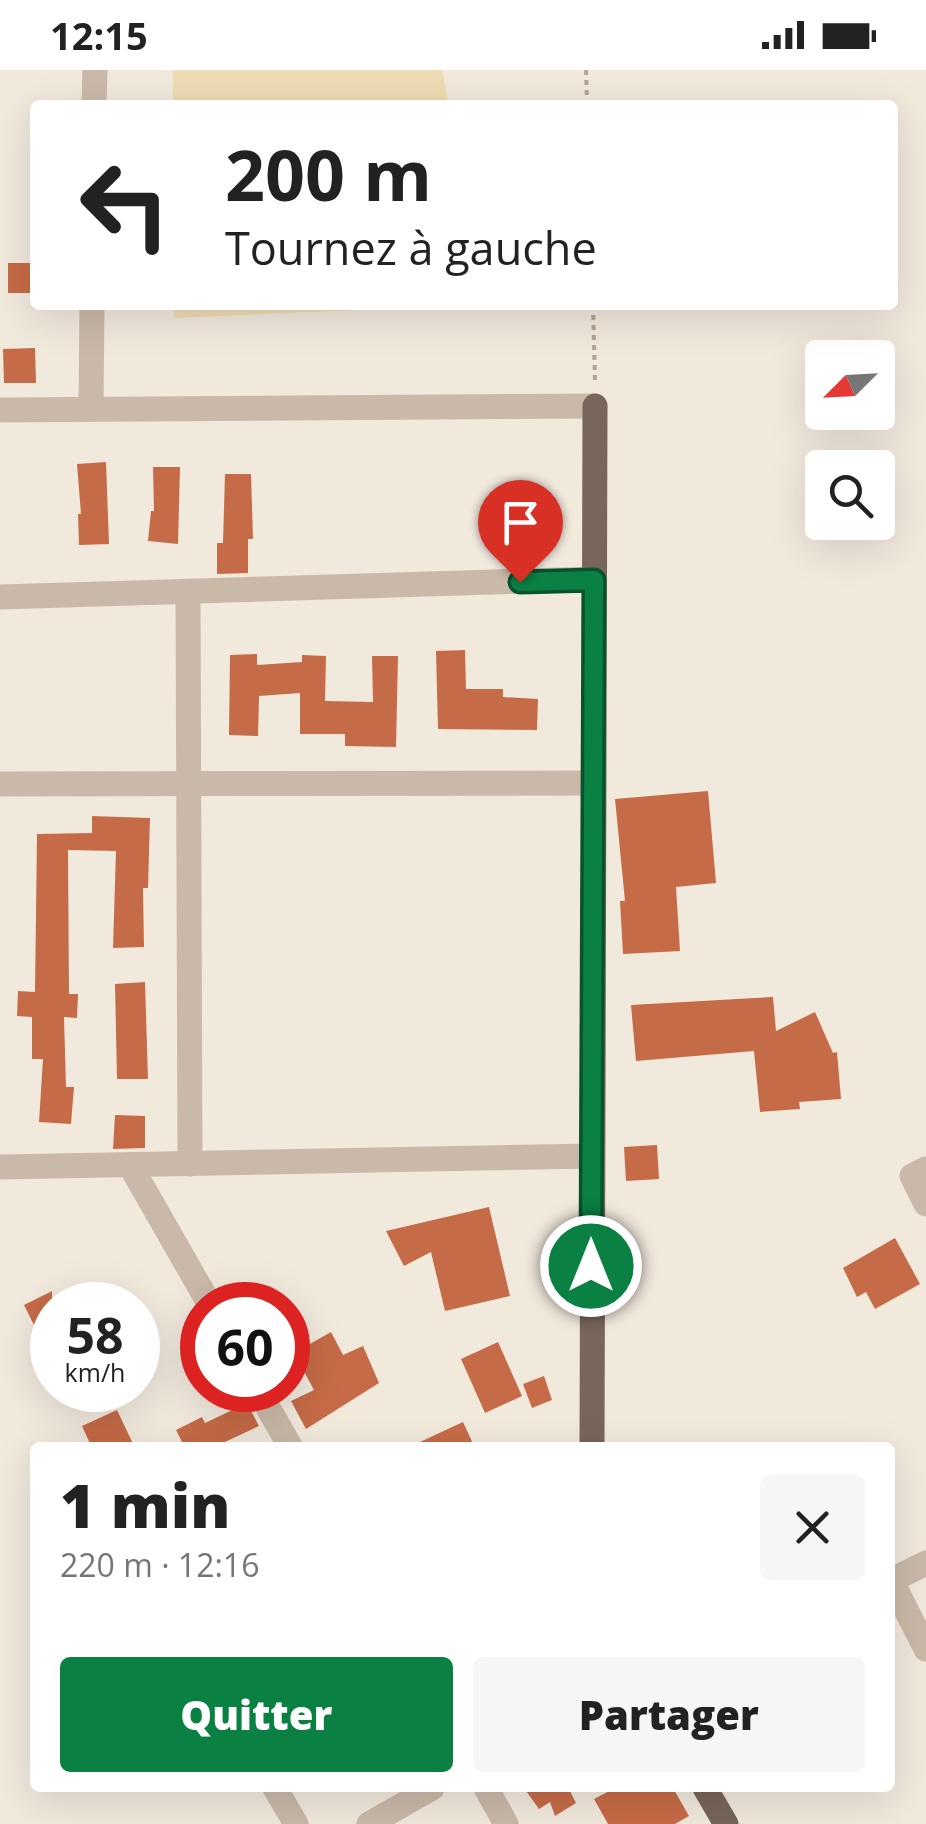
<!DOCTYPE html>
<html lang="fr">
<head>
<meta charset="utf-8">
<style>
  body { margin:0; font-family:"Open Sans",sans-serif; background:#f6f6f6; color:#222; height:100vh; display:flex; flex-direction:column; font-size:38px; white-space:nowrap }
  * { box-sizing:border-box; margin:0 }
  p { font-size:32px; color:#767676 }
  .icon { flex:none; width:55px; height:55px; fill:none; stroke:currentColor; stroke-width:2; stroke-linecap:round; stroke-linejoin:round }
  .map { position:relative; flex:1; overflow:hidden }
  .panel { position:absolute; left:30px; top:1372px; width:865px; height:350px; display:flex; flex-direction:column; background:#fff; border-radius:10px; box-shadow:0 10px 40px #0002 }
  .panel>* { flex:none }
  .hud { position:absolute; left:30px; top:30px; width:868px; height:210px; border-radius:10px; box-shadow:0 10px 40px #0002; background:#fff; color:#222; overflow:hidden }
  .needle { width:65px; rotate:246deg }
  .fabs { position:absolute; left:805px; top:270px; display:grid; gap:20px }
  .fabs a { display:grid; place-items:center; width:90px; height:90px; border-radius:10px; background:#fff; box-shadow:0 10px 40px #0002; font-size:50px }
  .speed { position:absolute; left:30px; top:1212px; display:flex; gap:20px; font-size:50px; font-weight:700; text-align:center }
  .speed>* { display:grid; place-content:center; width:130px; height:130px; border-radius:50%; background:#fff; box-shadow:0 10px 40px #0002; line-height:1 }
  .speed small { font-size:25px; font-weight:400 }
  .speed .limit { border:15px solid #d22; background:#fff; color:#111 }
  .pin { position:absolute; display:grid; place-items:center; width:85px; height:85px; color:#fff; margin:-102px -42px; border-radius:50% 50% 50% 0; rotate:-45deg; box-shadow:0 0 10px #0007 }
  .pin .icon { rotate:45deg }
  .me { position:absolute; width:110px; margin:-55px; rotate:0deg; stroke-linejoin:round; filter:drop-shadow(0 0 8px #0008) }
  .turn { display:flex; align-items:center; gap:35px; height:210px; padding:0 30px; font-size:45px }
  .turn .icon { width:130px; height:130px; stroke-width:2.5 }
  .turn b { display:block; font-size:70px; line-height:85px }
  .round { display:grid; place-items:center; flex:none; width:105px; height:105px; border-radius:10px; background:#f6f6f6 }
  .summary { display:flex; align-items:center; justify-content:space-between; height:170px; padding:0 30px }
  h1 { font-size:60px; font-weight:800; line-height:75px }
  .primary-button { display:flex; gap:20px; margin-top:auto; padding:20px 30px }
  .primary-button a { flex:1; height:115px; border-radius:10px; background:#0b8043; color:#fff; font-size:40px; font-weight:800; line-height:115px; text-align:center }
  .primary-button a+a { background:#f6f6f6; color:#222 }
  .status { display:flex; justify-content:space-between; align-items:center; height:70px; padding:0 50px; background:#fff; direction:ltr }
  .status svg { height:28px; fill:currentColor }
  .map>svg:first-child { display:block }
</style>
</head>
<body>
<div class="status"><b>12:15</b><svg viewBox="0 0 49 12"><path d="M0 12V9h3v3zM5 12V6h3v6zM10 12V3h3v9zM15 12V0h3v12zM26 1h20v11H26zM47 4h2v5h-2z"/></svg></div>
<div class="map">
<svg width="926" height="1754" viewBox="0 0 926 1754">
  <rect width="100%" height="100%" fill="#f2e9dd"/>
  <!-- sand -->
  <g fill="#eddcb3">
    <path d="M 173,0 L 442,0 L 449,35 L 173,35 Z"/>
    <path d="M 174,235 L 476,235 L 174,248 Z"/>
  </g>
  <!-- building -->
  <g fill="#c66b47">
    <rect x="8" y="193" width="27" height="30"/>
    <path d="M 35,278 L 36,313 L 4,313 L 3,279 Z"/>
    <path d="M 106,392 L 109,474 L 79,475 L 78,444 L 81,444 L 77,394 Z"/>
    <path d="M 153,397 L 180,397 L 178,474 L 148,471 L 151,441 L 154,441 Z"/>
    <path d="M 225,404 L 251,404 L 253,469 L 248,469 L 248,503 L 217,504 L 217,473 L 223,473 Z"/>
    <path d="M 465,580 L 466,619 L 503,619 L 503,627 L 538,629 L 537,660 L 438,659 L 436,581 Z"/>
    <path d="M 257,584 L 257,595 L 302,592 L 302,585 L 326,586 L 325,631 L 373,632 L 372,586 L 398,586 L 396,677 L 345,676 L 345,664 L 300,664 L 300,623 L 259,626 L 258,666 L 229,665 L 230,585 Z"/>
    <path d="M 708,721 L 716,813 L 676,817 L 680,881 L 623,884 L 620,831 L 625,831 L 615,729 Z"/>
    <path d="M 92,746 L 150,748 L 148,818 L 143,818 L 144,877 L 113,878 L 116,781 L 68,780 L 69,924 L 78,924 L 77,948 L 64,947 L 66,1017 L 74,1017 L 71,1054 L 39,1052 L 43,989 L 32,989 L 32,947 L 17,946 L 18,921 L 35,922 L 37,764 L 92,763 Z"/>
    <path d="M 145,912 L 148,1009 L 117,1009 L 115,914 Z"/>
    <path d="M 773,927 L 776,961 L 815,942 L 833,983 L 837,982 L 841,1029 L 799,1032 L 800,1039 L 760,1042 L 754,981 L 636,991 L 631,935 Z"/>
    <path d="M 115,1045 L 145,1046 L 145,1078 L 113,1079 Z"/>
    <path d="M 657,1075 L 659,1109 L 626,1111 L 624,1077 Z"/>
    <path d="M 489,1137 L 510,1226 L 445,1241 L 431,1182 L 404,1196 L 386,1161 Z"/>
    <path d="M 895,1168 L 920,1214 L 875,1239 L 866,1222 L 857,1227 L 843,1198 Z"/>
    <path d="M 52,1221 L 52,1291 L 24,1235 Z"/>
    <path d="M 331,1262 L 343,1285 L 363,1276 L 379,1313 L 306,1359 L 291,1331 L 314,1320 L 294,1283 Z"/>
    <path d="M 498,1272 L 522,1326 L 485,1343 L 461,1289 Z"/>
    <path d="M 544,1306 L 552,1330 L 532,1338 L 523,1314 Z"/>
    <path d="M 247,1333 L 259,1356 L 212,1378 L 185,1378 L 176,1360 L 202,1347 L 205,1353 Z"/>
    <path d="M 117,1340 L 135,1378 L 92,1378 L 82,1356 Z"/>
    <path d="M 463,1352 L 475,1378 L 407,1378 Z"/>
    <path d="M 524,1718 L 571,1718 L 569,1719 L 576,1733 L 555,1746 L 550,1732 L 539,1739 Z"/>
    <path d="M 615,1718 L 673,1718 L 689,1746 L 675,1754 L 608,1754 L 594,1729 Z"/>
  </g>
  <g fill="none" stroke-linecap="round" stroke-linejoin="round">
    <!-- path -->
    <g stroke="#b6a493" stroke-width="4" stroke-dasharray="5 5" stroke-linecap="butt">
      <path d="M 586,0 L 587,35"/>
      <path d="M 593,235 L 595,311"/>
    </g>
    <!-- minor -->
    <g stroke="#cab9a8" stroke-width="25">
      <path d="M 94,35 L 95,0"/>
      <path d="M 91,338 L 92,235"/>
      <path d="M 0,340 L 595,336"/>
      <path d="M 188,522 L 190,1094"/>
      <path d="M 0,527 L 594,509"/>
      <path d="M 0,714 L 593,713"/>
      <path d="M 130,1095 L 210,1235"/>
      <path d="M 0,1097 L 590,1086"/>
      <path d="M 926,1099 L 912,1106 L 926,1134"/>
      <path d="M 258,1320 L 291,1378"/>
      <path d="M 891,1510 L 926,1579"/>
      <path d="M 890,1511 L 926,1493"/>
      <path d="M 275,1718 L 296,1754"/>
      <path d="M 486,1718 L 506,1754"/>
      <path d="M 369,1754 L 432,1718"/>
    </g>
    <!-- major -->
    <g stroke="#79665a" stroke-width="25">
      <path d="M 592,1378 L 595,336"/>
      <path d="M 705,1718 L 726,1754"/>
    </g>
  </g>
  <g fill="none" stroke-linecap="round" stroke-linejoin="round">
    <defs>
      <path id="route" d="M 520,512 L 594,510 L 591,1196"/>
    </defs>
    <!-- route casing -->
    <use href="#route" stroke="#07532c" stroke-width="25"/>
    <!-- route -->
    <use href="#route" stroke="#0b8043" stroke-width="18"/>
  </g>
</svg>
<div class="fabs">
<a><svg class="needle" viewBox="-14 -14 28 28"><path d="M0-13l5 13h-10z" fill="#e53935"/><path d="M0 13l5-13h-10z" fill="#767676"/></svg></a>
<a><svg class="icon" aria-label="search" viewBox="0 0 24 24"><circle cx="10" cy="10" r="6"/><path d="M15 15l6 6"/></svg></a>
</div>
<div class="speed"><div>58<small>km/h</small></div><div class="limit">60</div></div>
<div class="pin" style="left:520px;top:512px;background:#d93025"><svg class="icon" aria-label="arrive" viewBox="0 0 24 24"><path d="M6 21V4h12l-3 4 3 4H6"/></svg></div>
<svg class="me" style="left:591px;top:1196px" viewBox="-20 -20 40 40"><circle r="17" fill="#0b8043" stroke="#fff" stroke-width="3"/><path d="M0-11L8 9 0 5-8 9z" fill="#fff"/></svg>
<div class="hud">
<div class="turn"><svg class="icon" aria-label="left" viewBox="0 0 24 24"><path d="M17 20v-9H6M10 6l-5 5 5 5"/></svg><div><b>200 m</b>Tournez à gauche</div></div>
</div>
<section class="panel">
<div class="summary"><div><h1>1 min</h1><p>220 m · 12:16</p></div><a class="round"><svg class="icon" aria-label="close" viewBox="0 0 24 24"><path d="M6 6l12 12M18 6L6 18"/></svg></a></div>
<div class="primary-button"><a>Quitter</a><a>Partager</a></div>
</section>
</div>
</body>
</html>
